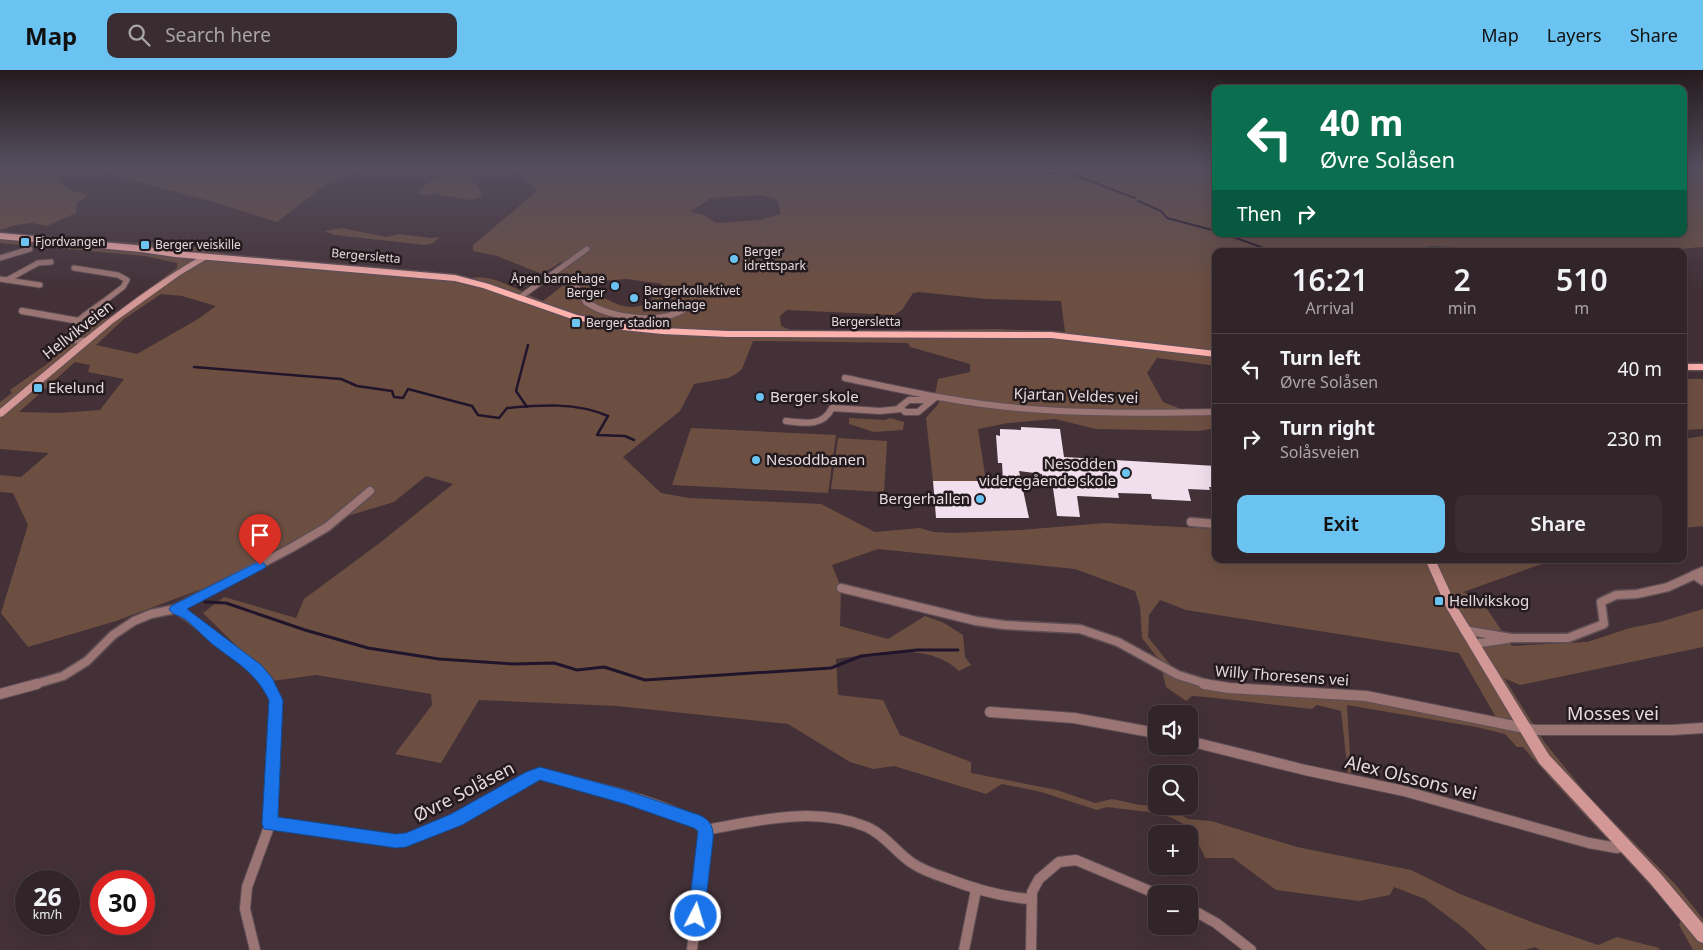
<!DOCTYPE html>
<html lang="en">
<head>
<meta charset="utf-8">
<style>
  body { margin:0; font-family:"Noto Sans",sans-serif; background:#3a2d31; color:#f1f3f6; height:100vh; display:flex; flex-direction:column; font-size:19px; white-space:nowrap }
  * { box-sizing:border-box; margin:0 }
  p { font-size:16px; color:#a8a5a8 }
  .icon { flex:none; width:28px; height:28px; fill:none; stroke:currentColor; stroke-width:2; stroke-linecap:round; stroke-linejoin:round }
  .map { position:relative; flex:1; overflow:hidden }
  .sheet { position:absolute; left:1212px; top:178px; width:475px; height:315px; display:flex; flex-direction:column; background:#322529; border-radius:10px; box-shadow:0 5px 20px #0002,0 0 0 1px #4d4246 }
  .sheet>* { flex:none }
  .guide { position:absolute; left:1212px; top:15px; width:475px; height:152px; border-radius:10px; box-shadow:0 5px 20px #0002,0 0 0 1px #4d4246; background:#0b6e4f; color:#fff; overflow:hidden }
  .controls { position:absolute; left:1148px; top:635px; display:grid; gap:10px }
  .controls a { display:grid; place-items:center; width:50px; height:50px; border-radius:10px; background:#322529; box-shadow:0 5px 20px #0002,0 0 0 1px #4d4246; font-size:25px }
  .speed { position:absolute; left:15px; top:800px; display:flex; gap:10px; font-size:25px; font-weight:700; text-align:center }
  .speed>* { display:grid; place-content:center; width:65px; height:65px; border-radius:50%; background:#322529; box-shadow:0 5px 20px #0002,0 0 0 1px #4d4246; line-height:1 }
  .speed small { font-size:12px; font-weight:400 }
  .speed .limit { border:8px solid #d22; background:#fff; color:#111 }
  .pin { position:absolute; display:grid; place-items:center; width:42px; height:42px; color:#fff; margin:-51px -21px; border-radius:50% 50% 50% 0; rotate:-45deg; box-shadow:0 0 5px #0007 }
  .pin .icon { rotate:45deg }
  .me { position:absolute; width:55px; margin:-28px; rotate:5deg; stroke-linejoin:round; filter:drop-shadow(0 0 4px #0008) }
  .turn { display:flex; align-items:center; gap:18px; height:105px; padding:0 25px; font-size:22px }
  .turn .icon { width:65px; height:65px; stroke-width:2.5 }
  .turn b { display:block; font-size:35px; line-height:42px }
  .then { display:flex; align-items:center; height:48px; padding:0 25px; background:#0003; gap:10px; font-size:19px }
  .eta { display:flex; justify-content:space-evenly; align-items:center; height:85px; text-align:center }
  .eta b { font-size:30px; font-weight:600; line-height:35px }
  .button { display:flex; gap:10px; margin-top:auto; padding:10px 25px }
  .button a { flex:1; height:58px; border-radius:10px; background:#6bc3f2; color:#111; font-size:20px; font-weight:600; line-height:58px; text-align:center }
  .button a+a { background:#3a2d31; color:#f1f3f6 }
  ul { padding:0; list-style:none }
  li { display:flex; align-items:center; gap:15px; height:70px; padding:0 25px; border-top:1px solid #4d4246 }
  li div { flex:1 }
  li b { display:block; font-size:19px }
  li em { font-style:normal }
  header { display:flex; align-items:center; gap:30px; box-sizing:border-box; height:70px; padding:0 25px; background:#6bc3f2; color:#111 }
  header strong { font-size:24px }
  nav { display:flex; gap:28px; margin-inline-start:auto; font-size:18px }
  .search { width:350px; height:45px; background:#3a2d31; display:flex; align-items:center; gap:12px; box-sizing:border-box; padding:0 18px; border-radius:10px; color:#a8a5a8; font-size:19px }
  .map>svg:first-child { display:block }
</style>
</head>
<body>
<header>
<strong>Map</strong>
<div class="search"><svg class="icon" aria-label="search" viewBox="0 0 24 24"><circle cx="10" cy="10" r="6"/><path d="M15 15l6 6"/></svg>Search here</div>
<nav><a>Map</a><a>Layers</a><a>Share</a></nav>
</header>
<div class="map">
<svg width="1703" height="880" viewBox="0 0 1703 880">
  <rect width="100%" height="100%" fill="#433137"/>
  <!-- green -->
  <g fill="#6d4f42" fill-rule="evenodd">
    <path d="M 0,98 L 42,98 L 57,103 C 63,121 70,120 88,125 L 77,133 L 76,143 L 47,156 L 32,153 L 16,155 L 0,160 Z"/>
    <path d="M 104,98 L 362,98 L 325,115 L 277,152 L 217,133 L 104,103 Z"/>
    <path d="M 442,98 L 462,98 L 480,120 L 482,127 L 471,130 L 436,124 L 419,125 L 418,124 C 425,113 437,107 448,101 Z"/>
    <path d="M 514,98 L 1216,98 L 1216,164 L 1684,164 L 1684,98 L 1703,98 L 1703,177 L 1680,179 L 1505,179 L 1430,176 L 1411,181 L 1310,181 L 1286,178 L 1280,181 L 1216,181 L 1216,296 L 1157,288 L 1147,303 L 1163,332 L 1181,339 L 1185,345 L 1216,345 L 1216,358 L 1199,361 L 1096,359 L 1055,349 L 1008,353 L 978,359 L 986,411 L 933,411 L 926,348 L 939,333 L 935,324 L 938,309 L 970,302 L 970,294 L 910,277 L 908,273 L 753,271 L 742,299 L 736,304 L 728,308 L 694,314 L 680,341 L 623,387 L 661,423 L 689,428 L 821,434 L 875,462 L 920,458 L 933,462 L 953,463 L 1020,460 L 1105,453 L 1216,459 L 1216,489 L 1556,489 L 1463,522 L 1481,530 L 1512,576 L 1587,572 L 1630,558 L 1660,552 L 1703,539 L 1703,577 L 1520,615 L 1504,608 L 1545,673 L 1589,727 L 1676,815 L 1703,849 L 1703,880 L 1693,880 L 1679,855 L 1681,850 C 1630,791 1574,736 1523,677 L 1517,677 L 1505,664 L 1476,657 L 1347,635 L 1351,703 L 1348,703 L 1341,641 L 1317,635 L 1312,639 L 1206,627 L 1192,626 L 1186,631 L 1166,617 L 1160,591 L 1142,568 L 1140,536 L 1135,521 L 1075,499 L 878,479 L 832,495 L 841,518 L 840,556 L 888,569 L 925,546 L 944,553 L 963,565 L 965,587 L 971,595 L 959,601 C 927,571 876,584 836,589 L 838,625 L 883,630 L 900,665 L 971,692 L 971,703 L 1057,720 L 1095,733 L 1112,729 L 1140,735 L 1168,736 L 1188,749 L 1211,751 L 1297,777 L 1411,800 L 1460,824 L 1534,853 L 1598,875 L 1617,867 L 1659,878 L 1660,880 L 1540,880 L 1535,877 L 1525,880 L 1487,880 L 1466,860 L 1425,829 L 1394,817 L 1390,825 L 1359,831 L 1276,820 L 1233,788 L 1205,788 L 1191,758 L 1170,747 L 1148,742 L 1107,737 L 1097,740 L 1041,722 L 1002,714 L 986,724 L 894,696 L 873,699 L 850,692 L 788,654 L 617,636 L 479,630 L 441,693 L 395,684 L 432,635 L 431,624 L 316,605 L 272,611 L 203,543 L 224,527 L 296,548 L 304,529 L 381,472 L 453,414 L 426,406 L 394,432 L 331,451 L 204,518 L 116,551 L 28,577 L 1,543 L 28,455 L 13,423 L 0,422 L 0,405 L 21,407 L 49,383 L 0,379 L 0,332 L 12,323 L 10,320 L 47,294 L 60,281 L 66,279 L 73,263 L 83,261 L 86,256 L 108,248 L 177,198 L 177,193 L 145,186 L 0,173 L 0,163 L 136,173 L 181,174 L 226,184 L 384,198 L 470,208 C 496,203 520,223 543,231 L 570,210 L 553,205 L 568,195 L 561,192 L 542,204 L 497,186 L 473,181 L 473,175 L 538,120 ZM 761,125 L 777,129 L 781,144 L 759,150 L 717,153 L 704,145 L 690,142 L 711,128 ZM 627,209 L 662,214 C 648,246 621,240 597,223 L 596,214 L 600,211 ZM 919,222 L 986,229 L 1061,231 L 1065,262 L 998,259 L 829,261 L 790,260 L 781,256 L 780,246 L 787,240 L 894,245 L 902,240 L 913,223 ZM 161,224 L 182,226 L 216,236 L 198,249 L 137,284 L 96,275 L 124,249 ZM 75,292 L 90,295 L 88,302 L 124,309 L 100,340 L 59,343 L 19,342 ZM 1160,530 L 1186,540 L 1459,583 L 1501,656 L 1371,630 L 1210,618 L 1172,597 L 1148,567 L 1149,545 Z"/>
    <path d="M 342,158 L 387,167 L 399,164 L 431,168 L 440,167 L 433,173 L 425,175 L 335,165 L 324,161 Z"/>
    <path d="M 1684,309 L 1703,309 L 1703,359 L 1684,360 Z"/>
    <path d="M 849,348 L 885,350 L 890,348 L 904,352 L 903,360 L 874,362 L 849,354 Z"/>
    <path d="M 691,358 L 836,365 L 828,423 L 672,415 Z"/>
    <path d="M 1703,366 L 1703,456 L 1684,458 L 1684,369 Z"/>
    <path d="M 838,368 L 887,371 L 884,422 L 831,419 Z"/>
  </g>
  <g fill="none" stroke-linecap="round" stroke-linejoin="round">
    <!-- stream-far2 -->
    <g stroke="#21152b" stroke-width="2">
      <path d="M 1042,103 L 1059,103 L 1064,101 L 1135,128"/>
      <path d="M 1138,131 L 1161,141 L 1167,148 L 1216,161"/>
      <path d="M 1225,164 L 1272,181"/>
    </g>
    <!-- stream-far1 -->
    <g stroke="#21152b" stroke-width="2.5">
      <path d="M 194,297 L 341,309 L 357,316 L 392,321 L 394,327 L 403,328 L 408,319 L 472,336 L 478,345 L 499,348 L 507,338 C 541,335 576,332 608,346 L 597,365 L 625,366 L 634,370"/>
      <path d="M 527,337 L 516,321 L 528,275"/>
    </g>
    <!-- stream -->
    <path stroke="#21152b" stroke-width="3" d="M 205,532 L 226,533 L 305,560 L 368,578 L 439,589 L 513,594 L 554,593 L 577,600 L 604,597 L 645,610 L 831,598 L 861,586 L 917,580 L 958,580"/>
  </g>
  <!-- building -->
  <path fill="#f1dfed" d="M 1021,357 L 1060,359 L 1064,387 L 1216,396 L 1216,417 L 1209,417 L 1210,420 L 1188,419 L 1191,431 L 1152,429 L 1151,424 L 1118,423 L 1119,428 L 1077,426 L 1080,447 L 1057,446 L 1052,411 L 1043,410 L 1042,404 L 1019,401 L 1029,448 L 936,448 L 933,411 L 1003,411 L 1002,393 L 998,393 L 996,365 L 1000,366 L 1000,359 L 1021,360 Z"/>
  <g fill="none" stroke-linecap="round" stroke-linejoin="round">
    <defs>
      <g id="minor-far3">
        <path d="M 0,188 L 30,179"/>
        <path d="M 74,198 L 118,205 L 127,210 L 123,217 L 102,233"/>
        <path d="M 547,208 L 576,215 L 582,227 L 587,233"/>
        <path d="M 0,209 L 40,215"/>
        <path d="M 7,210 L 38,193 L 51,192"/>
        <path d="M 519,228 L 587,179"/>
      </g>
      <g id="minor-far2">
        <path d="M 586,232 C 610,249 668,257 690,234"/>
        <path d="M 22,241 L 79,251"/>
        <path d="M 85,271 L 69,270 C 69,253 92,241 104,232"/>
        <path d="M 845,308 C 902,320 959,333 1018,338 C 1084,344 1150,343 1216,342"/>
        <path d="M 930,330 L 909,330 L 900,337 L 905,342 L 918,342 L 936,327"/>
        <path d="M 786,351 C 804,353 823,357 832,338 L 880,341 L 901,339"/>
      </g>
      <g id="minor-far1">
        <path d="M 1191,452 L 1216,454"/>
        <path d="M 1694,505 L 1703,511"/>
        <path d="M 841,518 L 976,551 L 1004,555 L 1080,559 L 1118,572 L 1178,605 L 1210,615"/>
        <path d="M 175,539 C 191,546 202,558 215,569 C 234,584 257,594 268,615"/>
        <path d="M 1464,560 L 1511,568 L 1568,568 L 1604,554 L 1601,532 L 1616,525 L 1637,524 L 1668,517 L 1703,501"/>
        <path d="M 1473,574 L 1508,569"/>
        <path d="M 32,615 L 63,606 L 87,591 L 113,565 L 134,551 L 151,544 L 175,539 L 291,478 L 327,457 L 370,421"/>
      </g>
      <g id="minor">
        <path d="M 1204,614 L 1229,618 L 1366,626 L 1534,660 L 1672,660 L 1703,658"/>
        <path d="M 0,624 L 37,614"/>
        <path d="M 990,642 L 1074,648 L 1156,663"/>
        <path d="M 1189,671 L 1305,700 L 1404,721 L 1589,773 L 1617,778 L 1625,776"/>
        <path d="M 270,754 L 396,771 C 446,761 488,732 531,707 L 540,704 C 584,715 672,732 706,760"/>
        <path d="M 706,760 C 759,750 816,736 867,757 C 885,765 896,782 912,793 C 922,800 934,804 946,808 C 974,819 1001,827 1031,829"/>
        <path d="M 1189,838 L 1216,853 L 1251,880"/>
        <path d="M 255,880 L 245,839 L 247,817 L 270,754 L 276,630 L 268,614"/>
        <path d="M 692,880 L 706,760"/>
        <path d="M 964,880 L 976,820"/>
        <path d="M 1031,880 L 1032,822 L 1039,809 L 1059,792 L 1076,790 L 1157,824"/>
      </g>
      <g id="secondary">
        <path d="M 205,184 L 212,186 L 180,205 L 113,253 L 3,346 L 0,347 L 0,339 C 66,284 130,226 205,184 Z"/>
        <path d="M 1425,489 L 1435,489 L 1456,535 L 1549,685 L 1660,803 L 1703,854 L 1703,873 L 1698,871 L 1650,813 L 1539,693 L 1447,539 Z"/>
      </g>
      <g id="primary">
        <path d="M 0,163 L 135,175 L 175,181 L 455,205 L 489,214 L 577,245 L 623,254 L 662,258 L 728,261 L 1051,262 L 1216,281 L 1216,287 L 1051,268 L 728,267 L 662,264 L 623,260 L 572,249 L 483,218 L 455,211 L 175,187 L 141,182 L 0,169 Z"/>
        <rect x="1684" y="294" width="19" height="6"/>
      </g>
    </defs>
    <!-- minor-far3 casing -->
    <use href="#minor-far3" stroke="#604f55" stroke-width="7"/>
    <!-- minor-far2 casing -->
    <use href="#minor-far2" stroke="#604f55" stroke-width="8"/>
    <!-- minor-far1 casing -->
    <use href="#minor-far1" stroke="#604f55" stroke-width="11"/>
    <!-- minor casing -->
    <use href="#minor" stroke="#604f55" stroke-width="12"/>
    <!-- secondary casing -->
    <use href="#secondary" stroke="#604f55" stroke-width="2"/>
    <!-- primary casing -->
    <use href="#primary" stroke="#604f55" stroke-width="3"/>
    <!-- minor-far3 -->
    <use href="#minor-far3" stroke="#9b7573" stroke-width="5"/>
    <!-- minor-far2 -->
    <use href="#minor-far2" stroke="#9b7573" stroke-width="6"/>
    <!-- minor-far1 -->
    <use href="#minor-far1" stroke="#9b7573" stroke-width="8"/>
    <!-- minor -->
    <use href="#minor" stroke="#9b7573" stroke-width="10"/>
    <!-- secondary -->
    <use href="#secondary" fill="#d39895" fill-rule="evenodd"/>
    <!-- primary -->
    <use href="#primary" fill="#feb2ae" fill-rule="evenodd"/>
  </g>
  <!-- sky -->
  <linearGradient id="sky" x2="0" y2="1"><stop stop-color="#251b1e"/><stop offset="0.44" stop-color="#554e5e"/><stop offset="1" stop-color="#554e5e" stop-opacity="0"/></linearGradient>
  <rect width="1703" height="221" fill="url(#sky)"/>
  <!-- route -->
  <path fill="#1a73e8" stroke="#114b97" d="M 260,491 L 266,495 L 265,498 L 187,539 L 261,595 L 272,608 L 283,630 L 278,747 L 396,764 L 406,763 L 451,744 L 526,702 L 540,697 L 625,720 L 699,745 C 711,750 714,758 713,770 L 704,846 L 702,852 L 696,855 L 690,852 L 688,846 L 698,761 L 694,758 L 625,734 L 540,710 L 462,755 L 406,777 L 396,778 L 264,759 L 262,754 L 269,630 C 254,600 236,593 211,573 C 202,565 194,556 185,549 C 179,545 172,545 169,539 L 171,536 Z"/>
  <!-- markers -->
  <g fill="#6bc3f2" stroke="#241b1e" stroke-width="2">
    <rect x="20" y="167" width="10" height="10" rx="2.5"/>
    <rect x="140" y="170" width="10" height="10" rx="2.5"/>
    <circle cx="734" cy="189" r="5"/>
    <circle cx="615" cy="216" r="5"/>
    <circle cx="634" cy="228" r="5"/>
    <rect x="571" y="248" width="10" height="10" rx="2.5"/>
    <rect x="33" y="313" width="10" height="10" rx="2.5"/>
    <circle cx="760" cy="327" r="5"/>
    <circle cx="756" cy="390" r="5"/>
    <circle cx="1126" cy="403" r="5"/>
    <circle cx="980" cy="429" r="5"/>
    <rect x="1434" y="526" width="10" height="10" rx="2.5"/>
  </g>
  <g text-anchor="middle" stroke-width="5" stroke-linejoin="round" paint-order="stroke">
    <!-- far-poi labels -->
    <g font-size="12" fill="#e6dade" stroke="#241b1e" text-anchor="start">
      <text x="35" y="176">Fjordvangen</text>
      <text x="155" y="179">Berger veiskille</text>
      <text x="744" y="186">Berger<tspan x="744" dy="14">idrettspark</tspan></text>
      <text x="605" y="213" text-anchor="end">Åpen barnehage<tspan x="605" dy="14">Berger</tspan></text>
      <text x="644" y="225">Bergerkollektivet<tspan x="644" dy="14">barnehage</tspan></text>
      <text x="586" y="257">Berger stadion</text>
    </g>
    <!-- far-street labels -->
    <g font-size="12" fill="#e6dade" stroke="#241b1e">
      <text transform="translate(366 186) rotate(5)" y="4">Bergersletta</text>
      <text x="866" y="256">Bergersletta</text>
    </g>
    <!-- street labels -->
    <g font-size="15" fill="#e6dade" stroke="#241b1e">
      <text transform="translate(78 260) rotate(-38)" y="5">Hellvikveien</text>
      <text transform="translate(1076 326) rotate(2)" y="5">Kjartan Veldes vei</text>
      <text transform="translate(1282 606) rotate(4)" y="5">Willy Thoresens vei</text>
    </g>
    <!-- poi labels -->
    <g font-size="15" fill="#e6dade" stroke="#241b1e" text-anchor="start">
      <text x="48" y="323">Ekelund</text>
      <text x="770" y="332">Berger skole</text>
      <text x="766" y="395">Nesoddbanen</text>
      <text x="1116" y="399" text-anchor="end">Nesodden<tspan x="1116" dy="17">videregående skole</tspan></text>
      <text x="970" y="434" text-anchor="end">Bergerhallen</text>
      <text x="1449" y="536">Hellvikskog</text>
    </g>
    <!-- near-street labels -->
    <g font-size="18" fill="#e6dade" stroke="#241b1e">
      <text x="1613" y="650">Mosses vei</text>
      <text transform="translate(1411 708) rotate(14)" y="6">Alex Olssons vei</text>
      <text transform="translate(464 722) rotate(-27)" y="6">Øvre Solåsen</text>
    </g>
  </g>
</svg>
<div class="controls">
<a><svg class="icon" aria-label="sound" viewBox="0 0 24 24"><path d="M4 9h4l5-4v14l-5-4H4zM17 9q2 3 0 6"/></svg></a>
<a><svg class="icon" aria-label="search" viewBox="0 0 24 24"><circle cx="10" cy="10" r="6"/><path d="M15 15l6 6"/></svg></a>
<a>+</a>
<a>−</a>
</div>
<div class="speed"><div>26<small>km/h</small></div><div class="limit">30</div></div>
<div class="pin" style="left:260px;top:495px;background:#d93025"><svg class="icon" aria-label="arrive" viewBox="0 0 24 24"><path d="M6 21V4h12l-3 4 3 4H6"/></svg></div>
<svg class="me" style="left:696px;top:846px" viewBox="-20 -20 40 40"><circle r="17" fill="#1a73e8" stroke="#fff" stroke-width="3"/><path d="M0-11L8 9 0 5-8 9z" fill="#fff"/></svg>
<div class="guide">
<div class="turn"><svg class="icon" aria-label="left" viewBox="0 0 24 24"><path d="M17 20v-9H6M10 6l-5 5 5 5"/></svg><div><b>40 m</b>Øvre Solåsen</div></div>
<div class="then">Then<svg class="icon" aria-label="right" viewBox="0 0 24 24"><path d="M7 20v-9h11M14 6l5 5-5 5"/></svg></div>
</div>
<section class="sheet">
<div class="eta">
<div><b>16:21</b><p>Arrival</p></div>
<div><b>2</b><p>min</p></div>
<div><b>510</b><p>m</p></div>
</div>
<ul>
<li><svg class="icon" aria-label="left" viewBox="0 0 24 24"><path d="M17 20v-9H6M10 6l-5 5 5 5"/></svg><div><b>Turn left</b><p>Øvre Solåsen</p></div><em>40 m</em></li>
<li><svg class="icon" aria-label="right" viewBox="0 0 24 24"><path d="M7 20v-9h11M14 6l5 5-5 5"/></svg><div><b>Turn right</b><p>Solåsveien</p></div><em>230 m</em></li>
</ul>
<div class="button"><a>Exit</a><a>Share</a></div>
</section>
</div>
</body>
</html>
